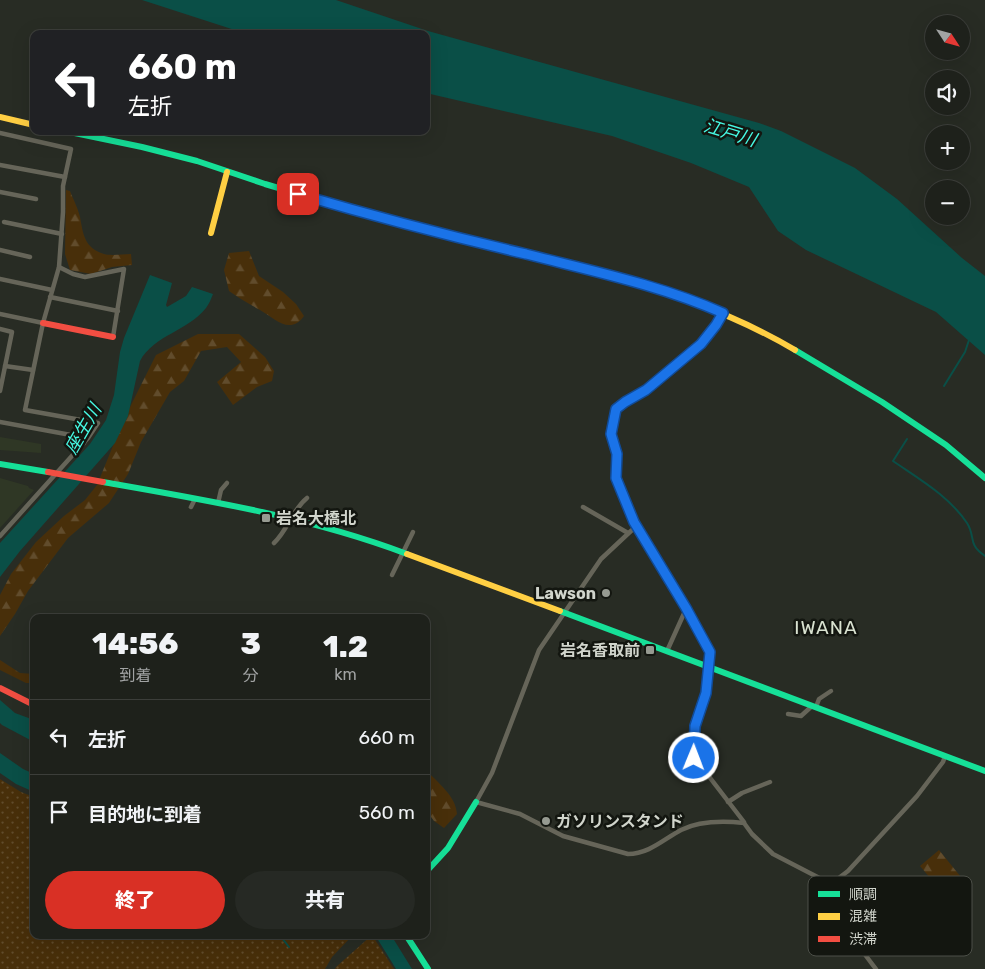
<!DOCTYPE html>
<html lang="ja">
<head>
<meta charset="utf-8">
<style>
  body { margin:0; font-family:Rubik,"Noto Sans JP",sans-serif; background:#262924; color:#f1f3f6; height:100vh; display:flex; flex-direction:column; font-size:19px; white-space:nowrap }
  * { box-sizing:border-box; margin:0 }
  p { font-size:16px; color:#a1a3a3 }
  .icon { flex:none; width:28px; height:28px; fill:none; stroke:currentColor; stroke-width:2; stroke-linecap:round; stroke-linejoin:round }
  .map { position:relative; flex:1; overflow:hidden }
  .details { position:absolute; left:30px; top:614px; width:400px; height:325px; display:flex; flex-direction:column; background:#1e211b; border-radius:10px; box-shadow:0 5px 20px #0002,0 0 0 1px #3c3e3a }
  .details>* { flex:none }
  .top-card { position:absolute; left:30px; top:30px; width:400px; height:105px; border-radius:10px; box-shadow:0 5px 20px #0002,0 0 0 1px #3c3e3a; background:#202124; color:#fff; overflow:hidden }
  .needle { width:32px; rotate:126deg }
  .buttons { position:absolute; left:925px; top:15px; display:grid; gap:10px }
  .buttons a { display:grid; place-items:center; width:45px; height:45px; border-radius:50%; background:#1e211b; box-shadow:0 5px 20px #0002,0 0 0 1px #3c3e3a; font-size:25px }
  .pin { position:absolute; display:grid; place-items:center; width:42px; height:42px; color:#fff; margin:-21px; border-radius:10px; box-shadow:0 2px 8px #0006 }
  .me { position:absolute; width:55px; margin:-28px; rotate:1deg; stroke-linejoin:round; filter:drop-shadow(0 0 4px #0008) }
  .turn { display:flex; align-items:center; gap:18px; height:105px; padding:0 15px; font-size:22px }
  .turn .icon { width:65px; height:65px; stroke-width:2.5 }
  .turn b { display:block; font-size:35px; line-height:42px }
  .eta { display:flex; justify-content:space-evenly; align-items:center; height:85px; text-align:center }
  .eta b { font-size:30px; font-weight:800; line-height:35px }
  .button { display:flex; gap:10px; margin-top:auto; padding:10px 15px }
  .button a { flex:1; height:58px; border-radius:30px; background:#d93025; color:#fff; font-size:20px; font-weight:800; line-height:58px; text-align:center }
  .button a+a { background:#262924; color:#f1f3f6 }
  ul { padding:0; list-style:none }
  li { display:flex; align-items:center; gap:15px; height:75px; padding:0 15px; border-top:1px solid #3c3e3a }
  li div { flex:1 }
  li b { display:block; font-size:19px }
  li em { font-style:normal }
  .map>svg:first-child { display:block }
</style>
</head>
<body>
<div class="map">
<svg width="985" height="969" viewBox="0 0 985 969">
  <defs>
    <pattern id="forest-firs" width="22" height="20" patternUnits="userSpaceOnUse" patternTransform="scale(1.25)"><rect width="22" height="20" fill="#482f0a"/><path d="M5 1l3.5 6h-7zM16 11l3.5 6h-7z" fill="#614c2c"/></pattern>
    <pattern id="park-dots" width="8" height="8" patternUnits="userSpaceOnUse" patternTransform="scale(1.25)"><rect width="8" height="8" fill="#482f0a"/><path d="M2 2h.1M6 6h.1" fill="none" stroke="#614c2c" stroke-width="1.8" stroke-linecap="round"/></pattern>
  </defs>
  <rect width="100%" height="100%" fill="#282c24"/>
  <!-- built -->
  <g fill="#2f3725">
    <path d="M 0,437 L 41,444 L 41,453 L 0,450 Z"/>
    <path d="M 0,478 L 28,486 L 29,488 L 34,490 L 0,528 Z"/>
  </g>
  <!-- forest -->
  <g fill="url(#forest-firs)">
    <path d="M 66,190 L 70,191 C 73,199 78,208 80,217 C 83,233 84,248 104,254 C 111,256 123,254 131,254 L 132,265 L 112,267 L 91,274 L 70,270 L 65,254 Z"/>
    <path d="M 249,251 L 259,276 L 283,292 L 296,304 L 304,316 C 290,336 274,318 260,310 C 249,304 239,298 229,291 L 224,270 L 229,253 Z"/>
    <path d="M 198,334 L 239,334 L 265,357 L 274,371 L 272,381 L 257,387 L 233,405 L 217,382 L 241,362 L 227,347 L 201,351 L 184,381 L 170,392 L 141,442 L 128,474 L 109,503 L 68,538 L 28,591 L 15,614 L 0,636 L 0,595 L 11,574 L 36,542 L 64,516 L 85,500 L 97,485 L 124,419 L 156,355 Z"/>
    <path d="M 0,660 L 20,673 L 34,674 L 34,683 L 26,683 L 0,670 Z"/>
    <path d="M 426,770 C 438,783 456,796 457,814 L 444,828 L 434,821 L 426,810 Z"/>
    <path d="M 939,850 L 965,882 L 946,897 L 920,866 Z"/>
  </g>
  <!-- park -->
  <g fill="url(#park-dots)">
    <path d="M 0,779 L 21,792 L 34,797 L 34,935 L 353,935 L 332,957 L 325,969 L 0,969 Z"/>
    <path d="M 372,935 L 394,969 L 335,969 L 336,967 Z"/>
  </g>
  <!-- water -->
  <g fill="#0a4f47">
    <path d="M 142,0 L 336,0 L 428,31 L 759,123 L 781,131 L 855,168 L 897,199 L 962,258 L 985,276 L 985,355 L 936,312 L 806,250 L 778,231 L 749,187 L 691,163 L 612,136 L 426,93 L 426,34 L 247,34 Z"/>
    <path d="M 150,275 L 172,283 L 166,305 L 167,307 L 186,296 L 192,287 L 213,294 C 211,299 209,304 206,308 C 188,331 154,335 140,361 L 128,416 L 115,443 L 20,551 L 0,577 L 0,543 L 90,444 L 106,420 L 114,395 L 120,352 L 124,338 Z"/>
    <path d="M 0,700 L 15,713 L 34,720 L 34,742 L 2,725 L 0,723 Z"/>
    <path d="M 0,753 L 23,769 L 34,774 L 34,792 L 16,784 L 0,773 Z"/>
    <path d="M 375,935 L 391,935 L 412,969 L 396,969 Z"/>
  </g>
  <g fill="none" stroke-linecap="round" stroke-linejoin="round">
    <!-- stream -->
    <g stroke="#0a4f47" stroke-width="2">
      <path d="M 944,386 L 965,352 L 969,340"/>
      <path d="M 907,439 L 893,461 C 919,479 949,496 967,523 C 976,537 967,544 985,556"/>
      <path d="M 179,935 L 183,937 L 191,935"/>
      <path d="M 277,935 L 282,938 L 289,947"/>
    </g>
    <!-- street -->
    <g stroke="#666559" stroke-width="4.5">
      <path d="M 0,133 L 71,149 L 63,186 L 63,212 L 59,267 L 43,323 L 25,410 L 98,423 L 88,438 L 0,536"/>
      <path d="M 0,165 L 65,177"/>
      <path d="M 0,192 L 36,199"/>
      <path d="M 4,222 L 62,234"/>
      <path d="M 0,250 L 30,257"/>
      <path d="M 59,267 L 73,274 L 85,277 L 124,269 L 113,337"/>
      <path d="M 0,279 L 52,290"/>
      <path d="M 50,297 L 118,311"/>
      <path d="M 723,313 L 716,325 L 701,344 L 646,390 L 625,402 L 616,409 L 611,434 L 617,454 L 617,478 L 633,522 L 686,608 L 710,651 L 705,693 L 695,726 L 694,757 L 744,822"/>
      <path d="M 0,314 L 43,323"/>
      <path d="M 0,329 L 12,332 L 0,391"/>
      <path d="M 5,366 L 33,370"/>
      <path d="M 0,422 L 71,435 L 84,443"/>
      <path d="M 218,503 L 221,490 L 227,483"/>
      <path d="M 191,507 L 195,499"/>
      <path d="M 583,507 L 628,533"/>
      <path d="M 637,528 L 632,530 L 601,559 L 539,650 L 492,773 L 476,802 L 520,814 L 563,836 L 628,854 C 649,854 664,839 681,830 C 699,821 725,821 744,823 L 752,834 L 773,854 L 831,884 C 841,898 843,914 850,929 C 856,944 866,956 876,969"/>
      <path d="M 274,543 C 288,530 292,510 307,498"/>
      <path d="M 392,575 L 413,532"/>
      <path d="M 667,651 L 686,609"/>
      <path d="M 816,707 L 819,699 L 831,691"/>
      <path d="M 788,714 L 801,716 L 812,706"/>
      <path d="M 728,802 L 742,793 L 770,782"/>
      <path d="M 831,884 L 848,871 L 917,796 L 943,762 L 945,756"/>
    </g>
    <!-- fast -->
    <g stroke="#16e098" stroke-width="6">
      <path d="M 65,131 L 142,147 L 197,161 L 265,184 L 363,213 L 588,270"/>
      <path d="M 795,350 L 882,402 L 946,445 L 985,478"/>
      <path d="M 0,464 L 48,472"/>
      <path d="M 103,482 C 206,500 309,517 407,554"/>
      <path d="M 560,611 L 985,771"/>
      <path d="M 426,872 L 448,848 L 476,802"/>
      <path d="M 406,935 L 428,969"/>
    </g>
    <!-- slow -->
    <g stroke="#ffcf43" stroke-width="6">
      <path d="M 0,117 L 34,125"/>
      <path d="M 211,233 L 227,172"/>
      <path d="M 588,270 C 662,290 729,311 795,350"/>
      <path d="M 407,554 L 560,611"/>
    </g>
    <!-- jam -->
    <g stroke="#f24e42" stroke-width="6">
      <path d="M 43,323 L 113,337"/>
      <path d="M 0,688 L 34,705"/>
    </g>
    <!-- jam-bridge -->
    <path stroke="#f24e42" stroke-width="6" d="M 48,472 L 103,482"/>
  </g>
  <g fill="none" stroke-linecap="round" stroke-linejoin="round">
    <defs>
      <path id="route" d="M 298,194 C 373,216 449,236 526,254 C 592,271 660,285 723,313 L 716,325 L 701,344 L 646,390 L 625,402 L 616,409 L 611,434 L 617,454 L 616,478 L 634,522 L 686,608 L 710,652 L 706,693 L 695,726 L 694,758"/>
    </defs>
    <!-- route casing -->
    <use href="#route" stroke="#114b97" stroke-width="12"/>
    <!-- route -->
    <use href="#route" stroke="#1a73e8" stroke-width="9"/>
  </g>
  <!-- markers -->
  <g fill="#969a91" stroke="#131610" stroke-width="2">
    <rect x="261" y="513" width="10" height="10" rx="2.5"/>
    <circle cx="606" cy="593" r="5"/>
    <rect x="645" y="645" width="10" height="10" rx="2.5"/>
    <circle cx="546" cy="821" r="5"/>
  </g>
  <g text-anchor="middle" stroke-width="5" stroke-linejoin="round" paint-order="stroke">
    <!-- poi labels -->
    <g font-size="16" font-weight="bold" fill="#d1d5cc" stroke="#131610" text-anchor="start">
      <text x="276" y="524">岩名大橋北</text>
      <text x="596" y="599" text-anchor="end">Lawson</text>
      <text x="640" y="656" text-anchor="end">岩名香取前</text>
      <text x="556" y="827">ガソリンスタンド</text>
    </g>
    <!-- water labels -->
    <g font-size="18" font-style="italic" fill="#46f9e4" stroke="#131610">
      <text transform="translate(730 133) rotate(17)" y="6">江戸川</text>
      <text transform="translate(83 429) rotate(-60)" y="6">座生川</text>
    </g>
    <!-- quarter labels -->
    <g font-size="19" letter-spacing="1" fill="#d9e2d0" stroke="#131610">
      <text x="826" y="634">IWANA</text>
    </g>
  </g>
  <!-- legend -->
  <rect x="808" y="876" width="164" height="80" rx="8" fill="#131610" stroke="#4c4f48" stroke-width="1"/>
  <rect x="818" y="891" width="22" height="6" fill="#16e098"/>
  <rect x="818" y="913" width="22" height="7" fill="#ffcf43"/>
  <rect x="818" y="936" width="22" height="6" fill="#f24e42"/>
  <g font-size="14" fill="#d1d5cc">
    <text x="849" y="899">順調</text>
    <text x="849" y="921">混雑</text>
    <text x="849" y="944">渋滞</text>
  </g>
</svg>
<div class="buttons">
<a><svg class="needle" viewBox="-14 -14 28 28"><path d="M0-13l5 13h-10z" fill="#e53935"/><path d="M0 13l5-13h-10z" fill="#a1a3a3"/></svg></a>
<a><svg class="icon" aria-label="sound" viewBox="0 0 24 24"><path d="M4 9h4l5-4v14l-5-4H4zM17 9q2 3 0 6"/></svg></a>
<a>+</a>
<a>−</a>
</div>
<div class="pin" style="left:298px;top:194px;background:#d93025"><svg class="icon" aria-label="arrive" viewBox="0 0 24 24"><path d="M6 21V4h12l-3 4 3 4H6"/></svg></div>
<svg class="me" style="left:694px;top:758px" viewBox="-20 -20 40 40"><circle r="17" fill="#1a73e8" stroke="#fff" stroke-width="3"/><path d="M0-11L8 9 0 5-8 9z" fill="#fff"/></svg>
<div class="top-card">
<div class="turn"><svg class="icon" aria-label="left" viewBox="0 0 24 24"><path d="M17 20v-9H6M10 6l-5 5 5 5"/></svg><div><b>660 m</b>左折</div></div>
</div>
<section class="details">
<div class="eta">
<div><b>14:56</b><p>到着</p></div>
<div><b>3</b><p>分</p></div>
<div><b>1.2</b><p>km</p></div>
</div>
<ul>
<li><svg class="icon" aria-label="left" viewBox="0 0 24 24"><path d="M17 20v-9H6M10 6l-5 5 5 5"/></svg><div><b>左折</b></div><em>660 m</em></li>
<li><svg class="icon" aria-label="arrive" viewBox="0 0 24 24"><path d="M6 21V4h12l-3 4 3 4H6"/></svg><div><b>目的地に到着</b></div><em>560 m</em></li>
</ul>
<div class="button"><a>終了</a><a>共有</a></div>
</section>
</div>
</body>
</html>
